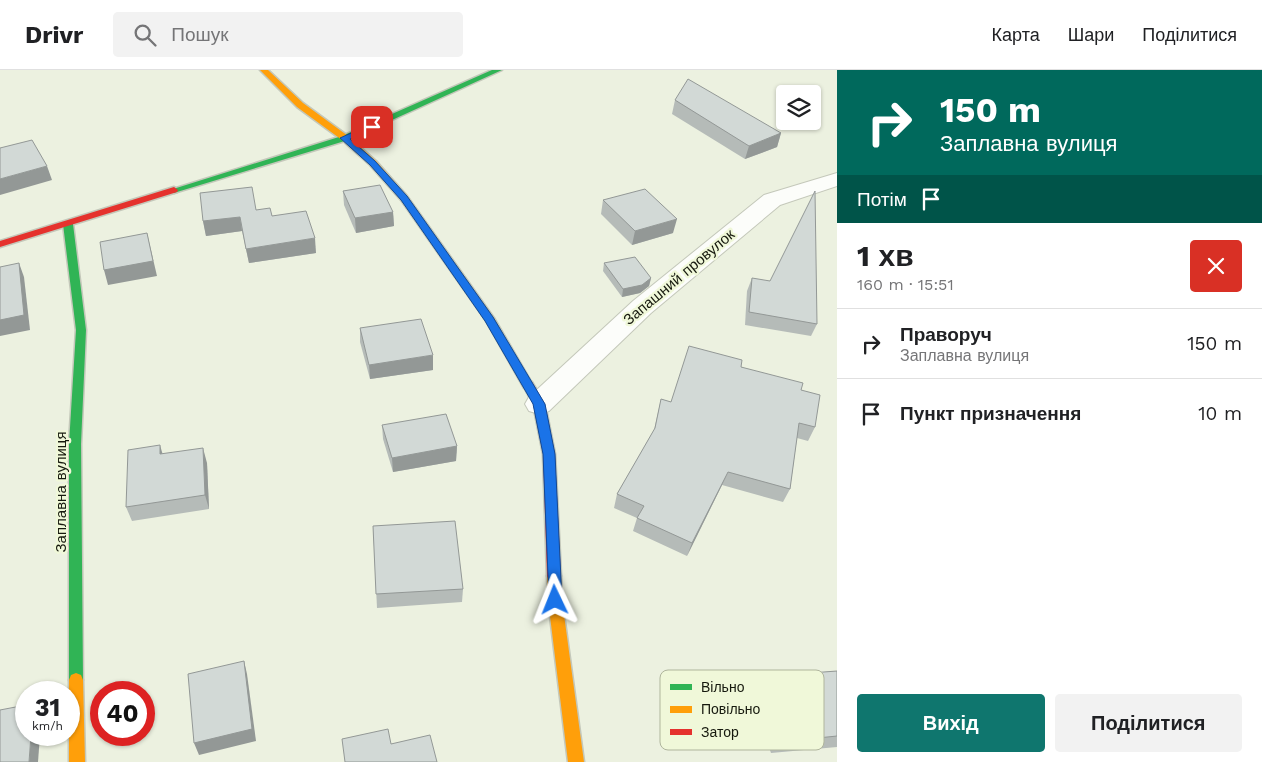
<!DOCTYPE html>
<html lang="uk">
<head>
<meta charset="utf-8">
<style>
  body { margin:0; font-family:"Work Sans",sans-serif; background:#f2f2f2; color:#202124; height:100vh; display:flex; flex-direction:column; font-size:19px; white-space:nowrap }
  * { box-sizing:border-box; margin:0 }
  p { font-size:16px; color:#757577 }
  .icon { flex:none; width:28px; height:28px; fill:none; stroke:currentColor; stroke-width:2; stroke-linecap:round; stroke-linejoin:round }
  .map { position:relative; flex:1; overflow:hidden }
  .side { display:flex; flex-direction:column; background:#fff; width:425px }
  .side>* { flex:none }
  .hud { background:#00695c; color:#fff; overflow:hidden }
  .tools { position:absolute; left:776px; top:15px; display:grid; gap:10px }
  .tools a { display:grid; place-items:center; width:45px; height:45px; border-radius:5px; background:#fff; box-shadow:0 1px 4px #0004; font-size:25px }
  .speed { position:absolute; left:15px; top:611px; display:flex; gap:10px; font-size:25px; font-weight:700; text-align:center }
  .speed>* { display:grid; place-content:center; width:65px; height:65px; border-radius:50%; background:#fff; box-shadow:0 1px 4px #0004; line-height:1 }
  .speed small { font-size:12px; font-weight:400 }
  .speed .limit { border:8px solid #d22; background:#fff; color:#111 }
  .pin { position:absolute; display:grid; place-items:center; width:42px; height:42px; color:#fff; margin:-21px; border-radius:10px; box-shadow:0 2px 8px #0006 }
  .me { position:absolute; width:55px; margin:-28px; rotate:358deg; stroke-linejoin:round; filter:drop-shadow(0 0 4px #0008) }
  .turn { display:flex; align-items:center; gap:18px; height:105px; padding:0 20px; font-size:22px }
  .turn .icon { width:65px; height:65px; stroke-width:2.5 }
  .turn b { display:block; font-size:35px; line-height:42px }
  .then { display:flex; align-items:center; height:48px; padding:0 20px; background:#0003; gap:10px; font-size:19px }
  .round { display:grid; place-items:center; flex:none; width:52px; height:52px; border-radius:5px; background:#f2f2f2 }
  .head { display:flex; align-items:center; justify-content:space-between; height:85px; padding:0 20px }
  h1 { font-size:30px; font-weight:700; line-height:38px }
  .action { display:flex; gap:10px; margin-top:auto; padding:10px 20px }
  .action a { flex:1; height:58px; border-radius:5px; background:#0f766e; color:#fff; font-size:20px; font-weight:700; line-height:58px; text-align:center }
  .action a+a { background:#f2f2f2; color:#202124 }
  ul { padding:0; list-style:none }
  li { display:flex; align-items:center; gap:15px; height:70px; padding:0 20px; border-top:1px solid #e0e0e0 }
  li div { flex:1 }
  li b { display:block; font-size:19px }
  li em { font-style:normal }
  header { display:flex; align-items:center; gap:30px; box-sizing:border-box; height:70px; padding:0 25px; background:#fff; border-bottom:1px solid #e0e0e0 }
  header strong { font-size:24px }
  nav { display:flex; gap:28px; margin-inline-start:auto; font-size:18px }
  .search { width:350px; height:45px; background:#f2f2f2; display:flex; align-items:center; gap:12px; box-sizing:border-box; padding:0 18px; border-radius:5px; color:#757577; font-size:19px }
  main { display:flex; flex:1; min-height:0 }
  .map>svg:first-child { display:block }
</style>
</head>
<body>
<header>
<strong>Drivr</strong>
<div class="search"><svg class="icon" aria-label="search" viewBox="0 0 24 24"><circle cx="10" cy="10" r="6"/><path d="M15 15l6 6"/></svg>Пошук</div>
<nav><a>Карта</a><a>Шари</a><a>Поділитися</a></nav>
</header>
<main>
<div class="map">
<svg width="837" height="692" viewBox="0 0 837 692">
  <rect width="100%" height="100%" fill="#ecf1e0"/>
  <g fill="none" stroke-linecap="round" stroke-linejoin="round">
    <defs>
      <path id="street" d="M 837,103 L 837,116 L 780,135 L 651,243 L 549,341 L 539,344 L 529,341 L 525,334 L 529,327 L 633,231 L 764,125 Z"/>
      <g id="fast">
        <path d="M 492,0 L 502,0 L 348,70 L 177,122 L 174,123 L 170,120 L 342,66 Z"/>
        <path d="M 68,151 L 73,154 L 86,260 L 81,374 L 83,610 L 81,615 L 76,617 L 71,615 L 69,610 L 69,374 L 76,260 L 63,154 Z"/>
      </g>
      <g id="slow">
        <path d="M 260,0 L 268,0 L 303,33 L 348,66 L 376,91 L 407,126 L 494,248 L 533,315 L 532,318 L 524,318 L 486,251 L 401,130 L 370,95 L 342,70 L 297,37 Z"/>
        <path d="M 554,500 L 559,502 L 561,506 L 562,530 L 584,692 L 568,692 L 548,530 L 547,506 L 549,502 Z"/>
        <path d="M 76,603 L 81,605 L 83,610 L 85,692 L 69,692 L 69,610 L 71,605 Z"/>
      </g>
      <g id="jam">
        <path d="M 174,117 L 178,120 L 177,122 L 0,177 L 0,171 Z"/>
        <path d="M 528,311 L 532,312 L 545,334 L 555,384 L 561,506 L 559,510 L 554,512 L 549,510 L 547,506 L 543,384 L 533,334 L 523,315 Z"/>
      </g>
    </defs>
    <!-- street casing -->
    <use href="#street" stroke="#c4c8ba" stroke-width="2"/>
    <!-- fast casing -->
    <use href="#fast" stroke="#c4c8ba" stroke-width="3"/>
    <!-- slow casing -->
    <use href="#slow" stroke="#c4c8ba" stroke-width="3"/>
    <!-- jam casing -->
    <use href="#jam" stroke="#c4c8ba" stroke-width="3"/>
    <!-- street -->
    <use href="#street" fill="#fcfdfa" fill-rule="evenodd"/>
    <!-- fast -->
    <use href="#fast" fill="#30b455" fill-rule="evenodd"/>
    <!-- slow -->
    <use href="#slow" fill="#ff9f0a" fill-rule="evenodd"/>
    <!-- jam -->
    <use href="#jam" fill="#e5322d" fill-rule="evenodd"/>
  </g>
  <!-- wall -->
  <g fill="#b5bbb8">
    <path d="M 675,30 L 781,63 L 777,77 L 745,89 L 672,44 Z"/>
    <path d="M 343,121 L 393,142 L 394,156 L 356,163 L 344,135 Z"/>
    <path d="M 603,130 L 673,163 L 632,175 L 601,144 Z"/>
    <path d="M 256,140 L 272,146 L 316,183 L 249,193 L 242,161 L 206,166 L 203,151 Z"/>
    <path d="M 604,193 L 651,208 L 649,216 L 640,223 L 622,227 L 603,201 Z"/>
    <path d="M 752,208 L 817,254 L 811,266 L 745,255 L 747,221 Z"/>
    <path d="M 360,258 L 433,300 L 370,309 L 360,272 Z"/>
    <path d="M 741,297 L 801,320 L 815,357 L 808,371 L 797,368 L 790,419 L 783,432 L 722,415 L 687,486 L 633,461 L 637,448 L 614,438 L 617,424 L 654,360 L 661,329 L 671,332 Z"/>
    <path d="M 382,355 L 457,376 L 456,391 L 393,402 L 383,369 Z"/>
    <path d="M 163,384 L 207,393 L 209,439 L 132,451 L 126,437 Z"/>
    <path d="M 373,456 L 463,519 L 462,532 L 377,538 Z"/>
    <path d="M 837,601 L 837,677 L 771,683 L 753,633 L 760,620 L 790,618 L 789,617 L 797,604 Z"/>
  </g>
  <!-- shaded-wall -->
  <g fill="#939896">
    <path d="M 781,63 L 777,77 L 745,89 L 749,76 Z"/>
    <path d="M 47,96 L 52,110 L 0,125 L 0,109 Z"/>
    <path d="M 393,142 L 394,156 L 356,163 L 355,148 Z"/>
    <path d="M 240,147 L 242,161 L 206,166 L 203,151 Z"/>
    <path d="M 677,149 L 673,163 L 632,175 L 635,161 Z"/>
    <path d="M 147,163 L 157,206 L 108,215 L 104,200 Z"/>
    <path d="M 315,168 L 316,183 L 249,193 L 246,179 Z"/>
    <path d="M 19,193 L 24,207 L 30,260 L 0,266 L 0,250 Z"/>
    <path d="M 651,208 L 649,216 L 640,223 L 622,227 L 623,219 Z"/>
    <path d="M 433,285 L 433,300 L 370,309 L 369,295 Z"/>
    <path d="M 160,375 L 164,389 L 160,384 Z"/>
    <path d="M 457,376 L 456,391 L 393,402 L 392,388 Z"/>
    <path d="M 203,378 L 207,393 L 209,439 L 205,425 Z"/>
    <path d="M 728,402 L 722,415 L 687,486 L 692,473 Z"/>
    <path d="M 244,591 L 247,604 L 256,671 L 199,685 L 194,673 Z"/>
    <path d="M 31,665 L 40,665 L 38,692 L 29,692 Z"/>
  </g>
  <!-- building -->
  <g fill="#d2d9d6" stroke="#939896">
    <path d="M 688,9 L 781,63 L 749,76 L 675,30 Z"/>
    <path d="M 32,70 L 47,96 L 0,109 L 0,78 Z"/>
    <path d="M 380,115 L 393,142 L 355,148 L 343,121 Z"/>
    <path d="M 252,117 L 256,140 L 270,138 L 272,146 L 306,141 L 315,168 L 246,179 L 240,147 L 203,151 L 200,123 Z"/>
    <path d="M 645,119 L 677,149 L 635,161 L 603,130 Z"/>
    <path d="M 815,121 L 817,254 L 749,242 L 752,208 L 770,211 Z"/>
    <path d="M 147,163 L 153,191 L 104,200 L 100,172 Z"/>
    <path d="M 635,187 L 651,208 L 642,215 L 623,219 L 604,193 Z"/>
    <path d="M 19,193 L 24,245 L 0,250 L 0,197 Z"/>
    <path d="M 421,249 L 433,285 L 369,295 L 360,258 Z"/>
    <path d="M 689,276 L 742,290 L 741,297 L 803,313 L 801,320 L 820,325 L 815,357 L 799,353 L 790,419 L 728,402 L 692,473 L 637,448 L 644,436 L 617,424 L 655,358 L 661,329 L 671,332 Z"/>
    <path d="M 446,344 L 457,376 L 392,388 L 382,355 Z"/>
    <path d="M 160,375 L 160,384 L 203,378 L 205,425 L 126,437 L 128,380 Z"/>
    <path d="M 455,451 L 463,519 L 376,524 L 373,456 Z"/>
    <path d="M 244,591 L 252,659 L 194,673 L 188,604 Z"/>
    <path d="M 837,601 L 837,666 L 779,672 L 760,620 L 803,617 L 797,604 Z"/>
    <path d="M 26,635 L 26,665 L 31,665 L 29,692 L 0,692 L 0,640 Z"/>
    <path d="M 388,659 L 391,674 L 430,665 L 437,692 L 345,692 L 342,669 Z"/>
  </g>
  <!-- route -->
  <path fill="#1a73e8" stroke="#114b97" d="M 369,55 L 376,57 L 350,69 L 375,91 L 407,126 L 493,247 L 545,334 L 555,384 L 562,530 L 560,534 L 555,535 L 551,534 L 549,530 L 543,384 L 533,334 L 485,251 L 401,130 L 370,95 L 340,68 Z"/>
  <g text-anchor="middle" stroke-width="4.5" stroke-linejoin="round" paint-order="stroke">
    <!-- street labels -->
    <g font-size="15" fill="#16190e" stroke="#f0f8d9">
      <text transform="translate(679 207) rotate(-40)" y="5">Запашний провулок</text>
      <text transform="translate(61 422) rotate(-90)" y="5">Заплавна вулиця</text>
    </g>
  </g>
  <!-- legend -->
  <rect x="660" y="600" width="164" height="80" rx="8" fill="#f0f8d9" stroke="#afb59c" stroke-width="1"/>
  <rect x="670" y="614" width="22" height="6" fill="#30b455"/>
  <rect x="670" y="636" width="22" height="7" fill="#ff9f0a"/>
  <rect x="670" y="659" width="22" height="6" fill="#e5322d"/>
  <g font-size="14" fill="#16190e">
    <text x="701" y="622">Вільно</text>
    <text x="701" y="644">Повільно</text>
    <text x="701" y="667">Затор</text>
  </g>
</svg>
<div class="tools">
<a><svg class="icon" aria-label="layers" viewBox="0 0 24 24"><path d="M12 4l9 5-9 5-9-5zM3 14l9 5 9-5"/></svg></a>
</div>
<div class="speed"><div>31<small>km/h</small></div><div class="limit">40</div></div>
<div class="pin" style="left:372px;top:57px;background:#d93025"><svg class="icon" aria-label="arrive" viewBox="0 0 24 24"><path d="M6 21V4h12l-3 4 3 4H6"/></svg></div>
<svg class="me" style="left:555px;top:530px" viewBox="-20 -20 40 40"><path d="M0-17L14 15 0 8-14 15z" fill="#1a73e8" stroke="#fff" stroke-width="4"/></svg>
</div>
<section class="side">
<div class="hud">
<div class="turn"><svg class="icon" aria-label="right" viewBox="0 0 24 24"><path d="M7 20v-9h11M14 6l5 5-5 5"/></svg><div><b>150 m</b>Заплавна вулиця</div></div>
<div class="then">Потім<svg class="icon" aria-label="arrive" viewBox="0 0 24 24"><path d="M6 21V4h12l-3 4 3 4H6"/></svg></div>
</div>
<div class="head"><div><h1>1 хв</h1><p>160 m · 15:51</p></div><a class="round" style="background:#d93025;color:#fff"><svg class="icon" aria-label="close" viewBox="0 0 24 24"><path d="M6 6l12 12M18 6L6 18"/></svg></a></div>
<ul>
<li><svg class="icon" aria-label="right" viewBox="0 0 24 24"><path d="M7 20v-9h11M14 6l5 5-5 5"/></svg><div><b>Праворуч</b><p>Заплавна вулиця</p></div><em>150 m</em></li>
<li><svg class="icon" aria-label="arrive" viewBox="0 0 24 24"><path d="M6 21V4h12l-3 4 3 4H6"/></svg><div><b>Пункт призначення</b></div><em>10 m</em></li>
</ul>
<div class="action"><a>Вихід</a><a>Поділитися</a></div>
</section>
</main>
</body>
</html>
